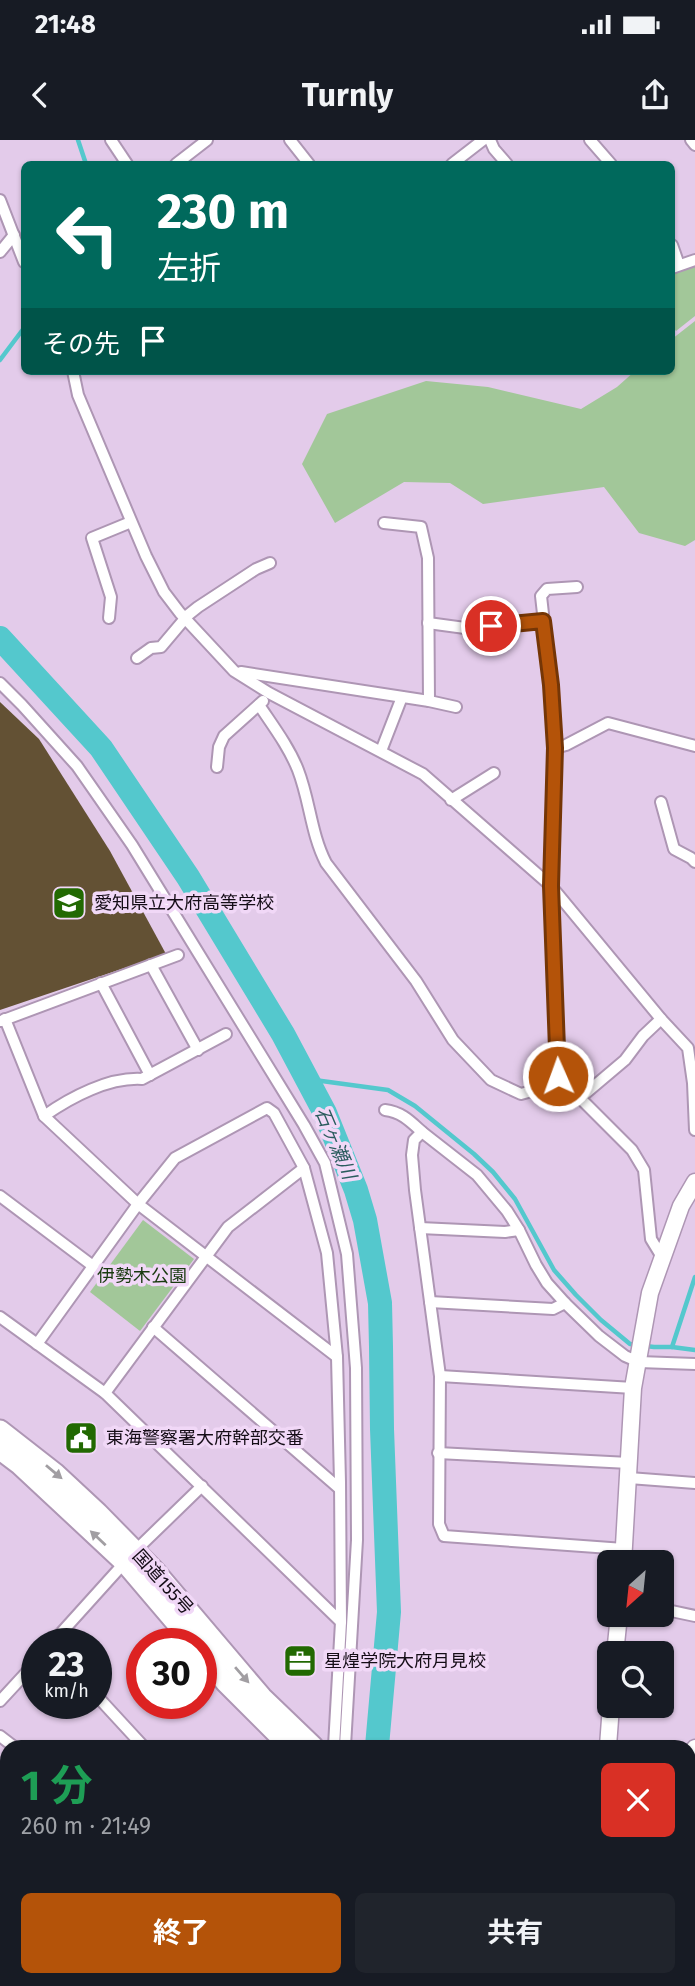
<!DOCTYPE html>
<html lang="ja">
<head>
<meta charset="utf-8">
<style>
  body { margin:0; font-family:"Fira Sans","Noto Sans JP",sans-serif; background:#20242c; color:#f1f3f6; height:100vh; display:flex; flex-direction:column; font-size:26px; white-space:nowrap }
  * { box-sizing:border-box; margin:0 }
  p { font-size:23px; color:#9ea1a6 }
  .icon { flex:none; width:38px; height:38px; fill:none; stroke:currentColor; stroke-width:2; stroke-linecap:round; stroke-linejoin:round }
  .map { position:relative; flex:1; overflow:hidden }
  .drawer { position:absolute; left:0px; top:1600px; width:696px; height:247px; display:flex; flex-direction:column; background:#171b24; border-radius:21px 21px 0 0; box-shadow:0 2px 5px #0004 }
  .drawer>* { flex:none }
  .guide { position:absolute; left:21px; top:21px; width:654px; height:214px; border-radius:10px; box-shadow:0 2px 5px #0004; background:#00695c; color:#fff; overflow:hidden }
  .needle { width:46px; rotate:207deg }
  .buttons { position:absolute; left:597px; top:1410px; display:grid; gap:14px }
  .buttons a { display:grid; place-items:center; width:77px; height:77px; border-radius:10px; background:#171b24; box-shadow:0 2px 5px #0004; font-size:35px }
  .speed { position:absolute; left:21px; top:1488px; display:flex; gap:14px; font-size:35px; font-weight:700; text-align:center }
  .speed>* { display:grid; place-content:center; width:91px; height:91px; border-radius:50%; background:#171b24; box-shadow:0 2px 5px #0004; line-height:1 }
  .speed small { font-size:18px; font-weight:400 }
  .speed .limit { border:10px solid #d22; background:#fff; color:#111 }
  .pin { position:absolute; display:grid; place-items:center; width:60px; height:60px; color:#fff; margin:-30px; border:4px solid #fff; border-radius:50%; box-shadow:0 2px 7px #0007 }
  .me { position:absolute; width:77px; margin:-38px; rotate:358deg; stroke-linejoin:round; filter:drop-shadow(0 0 5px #0008) }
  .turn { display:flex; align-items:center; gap:24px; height:147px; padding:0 21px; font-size:32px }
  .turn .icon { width:91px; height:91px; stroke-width:2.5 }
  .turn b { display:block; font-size:49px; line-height:60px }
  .then { display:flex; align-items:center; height:66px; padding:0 21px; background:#0003; gap:14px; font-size:26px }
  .round { display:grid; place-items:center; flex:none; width:74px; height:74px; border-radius:10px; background:#20242c }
  .head { display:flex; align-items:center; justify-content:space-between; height:119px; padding:0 21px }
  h1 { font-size:42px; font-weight:700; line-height:52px; color:#1e9e55 }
  .primary-button { display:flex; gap:14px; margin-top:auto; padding:14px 21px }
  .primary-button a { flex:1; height:80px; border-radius:10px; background:#b45309; color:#fff; font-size:28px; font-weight:700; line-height:80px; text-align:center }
  .primary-button a+a { background:#20242c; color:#f1f3f6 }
  .status { display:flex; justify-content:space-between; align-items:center; height:49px; padding:0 35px; background:#171b24; direction:ltr }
  .status svg { height:19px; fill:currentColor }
  header { display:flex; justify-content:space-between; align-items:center; height:91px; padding:0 21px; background:#171b24; font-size:32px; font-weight:700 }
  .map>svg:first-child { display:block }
</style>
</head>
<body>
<div class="status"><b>21:48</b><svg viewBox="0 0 49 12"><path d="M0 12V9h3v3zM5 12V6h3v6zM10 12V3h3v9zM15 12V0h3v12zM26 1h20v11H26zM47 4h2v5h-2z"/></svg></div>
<header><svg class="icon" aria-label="back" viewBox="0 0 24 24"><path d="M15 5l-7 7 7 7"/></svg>Turnly<svg class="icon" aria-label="share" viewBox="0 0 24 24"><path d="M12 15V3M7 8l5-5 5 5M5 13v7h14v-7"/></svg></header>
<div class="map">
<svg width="695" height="1846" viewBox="0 0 695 1846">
  <rect width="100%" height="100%" fill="#e3cbea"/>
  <!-- green -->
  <g fill="#a2c799">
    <path d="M 695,126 L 695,176 L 676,191 L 672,186 L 672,134 L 679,129 Z"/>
    <path d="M 695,181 L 695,400 L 685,406 L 639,393 L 604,347 L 483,364 L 450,343 L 404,342 L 335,383 L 302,324 L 327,274 L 426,241 L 488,247 L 581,269 L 617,247 L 635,231 L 672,231 L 672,199 Z"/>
    <path d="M 143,1080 L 194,1119 L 140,1191 L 90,1152 Z"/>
  </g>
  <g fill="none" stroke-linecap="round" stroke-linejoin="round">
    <!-- stream -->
    <g stroke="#54c8cd" stroke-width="4.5">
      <path d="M 78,0 L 86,24"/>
      <path d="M 0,220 L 24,188"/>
      <path d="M 307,939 L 388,950 L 415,966 L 474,1014 L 493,1032 L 515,1059 L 554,1130 L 576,1155 L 601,1180 L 630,1204 L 654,1207 L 672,1207 L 695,1210"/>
      <path d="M 672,1207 L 695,1137"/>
    </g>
    <!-- river -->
    <g stroke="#54c8cd" stroke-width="24">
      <path d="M 0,498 L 101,608 L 188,737 L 283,894 L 325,973 L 356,1050 L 365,1080 L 380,1163 L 381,1207 L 382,1289 L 389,1472 L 377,1606"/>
      <path d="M 398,1839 L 400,1846"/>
    </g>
  </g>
  <!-- building -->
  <path fill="#635134" d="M 0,562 L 39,599 L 110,711 L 166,814 L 0,870 Z"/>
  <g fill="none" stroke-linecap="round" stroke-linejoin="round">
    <defs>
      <g id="street">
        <path d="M 111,0 L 127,24"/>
        <path d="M 290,0 L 309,24"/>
        <path d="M 490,0 L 494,9 L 507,24"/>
        <path d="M 590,0 L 611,24"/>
        <path d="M 691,0 L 695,5"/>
        <path d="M 176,24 L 207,0"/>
        <path d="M 452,24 L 483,0"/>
        <path d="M 0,60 L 24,122"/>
        <path d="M 672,105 L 679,125"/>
        <path d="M 0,112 L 14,95"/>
        <path d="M 672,128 L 695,120"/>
        <path d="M 73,231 L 78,255 L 146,416 L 164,452 L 180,473 L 234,531 L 269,553 L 423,634 L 551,746 L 661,879 L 688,908 L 693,943 L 695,990"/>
        <path d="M 384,383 L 421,387 L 428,418 L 429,561"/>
        <path d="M 577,447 L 547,449 L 541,456 L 551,545 L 555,608 L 551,746 L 558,936 L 632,1010 L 644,1030 L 651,1099 L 662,1117"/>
        <path d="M 109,478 L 111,457 L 92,398 L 131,382"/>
        <path d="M 428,483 L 465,488 L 543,481"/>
        <path d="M 137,518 L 151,508 L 161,507 L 188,475 L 198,467 L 256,429 L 270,423"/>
        <path d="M 241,532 L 429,561 L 456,567"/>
        <path d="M 0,543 L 22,565 L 77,626 L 132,705 L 304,985 L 325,1023 L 347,1114 L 356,1228 L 357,1400 L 345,1606"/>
        <path d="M 259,565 C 273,586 289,607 298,630 C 310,661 311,694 326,723 L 416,841 L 453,900 L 491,940 L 521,954 L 539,949 L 558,936"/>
        <path d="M 555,608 L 566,605 L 608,583 L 695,606"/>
        <path d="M 381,611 L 402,557"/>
        <path d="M 217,627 L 219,607 L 224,596 L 263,561"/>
        <path d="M 451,660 L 494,633"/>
        <path d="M 661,662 L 674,709 L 691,718 L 695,722"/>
        <path d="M 151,825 L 198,910"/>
        <path d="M 101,843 L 150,935"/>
        <path d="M 5,879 L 44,976 L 138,1064 L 337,1217"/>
        <path d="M 1,881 L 178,815"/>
        <path d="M 580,958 L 625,920 L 643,896 L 661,879"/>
        <path d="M 385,970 C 402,972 411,982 422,992"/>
        <path d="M 44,976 C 71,957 109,937 142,939 L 226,894"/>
        <path d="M 0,1056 L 93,1126"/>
        <path d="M 420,1088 L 505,1092 L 519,1090"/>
        <path d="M 430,1162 L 553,1169 L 565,1163"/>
        <path d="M 0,1177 L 105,1253 L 341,1482"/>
        <path d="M 153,1187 L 340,1349"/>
        <path d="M 37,1204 L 138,1064 L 175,1018 L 267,968 L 274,973 L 304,1028 L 327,1113 L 337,1217 L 340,1342 L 341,1482 L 334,1606"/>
        <path d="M 440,1236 L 633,1248"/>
        <path d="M 105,1253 L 228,1087 L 304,1028"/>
        <path d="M 438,1313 L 629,1323"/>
        <path d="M 629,1338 L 695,1343"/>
        <path d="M 624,1409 L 444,1396 L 439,1384 L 440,1236 L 415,1050 L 412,1015 L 414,1000 L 422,992 L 477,1035 L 507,1071 L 519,1090 L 536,1125 L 547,1143 L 565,1163 L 599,1196 L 625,1216 L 639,1222 L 695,1224"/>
        <path d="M 662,1469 L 695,1476"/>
        <path d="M 52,1503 L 135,1411 L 202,1346"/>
        <path d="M 96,1555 L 143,1606"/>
        <path d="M 0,1561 L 37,1521"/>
        <path d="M 0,1596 L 13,1606"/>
        <path d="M 690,1686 L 695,1688"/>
        <path d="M 0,1699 L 7,1701"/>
        <path d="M 690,1731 L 695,1733"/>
        <path d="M 0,1788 L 7,1790"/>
        <path d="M 217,1839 L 220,1846"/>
        <path d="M 356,1839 L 359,1846"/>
        <path d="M 579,1845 L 580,1846"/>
        <path d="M 10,1846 L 12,1839"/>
        <path d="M 194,1846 L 202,1839"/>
      </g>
      <g id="secondary">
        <path d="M 623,1423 L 633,1248 L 650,1153 L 681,1066 L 695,1042"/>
        <path d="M 615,1514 L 619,1475"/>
        <path d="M 608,1606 L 611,1566"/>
        <path d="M 690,1616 L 695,1608"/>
      </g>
      <g id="highway">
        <path d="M 0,1290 L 55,1333 L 98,1373 L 155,1431 L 262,1557 L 313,1606"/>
        <path d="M 0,1310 L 20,1325 L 125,1423 L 193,1503"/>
        <path d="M 201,1513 L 225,1542 L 289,1606"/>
        <path d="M 610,1839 L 620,1846"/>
        <path d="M 648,1839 L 658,1846"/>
      </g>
    </defs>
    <!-- street casing -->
    <use href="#street" stroke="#ae96b4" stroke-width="14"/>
    <!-- secondary casing -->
    <use href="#secondary" stroke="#ae96b4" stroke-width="19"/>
    <!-- highway casing -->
    <use href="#highway" stroke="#ae96b4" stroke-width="23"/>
    <!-- street -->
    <use href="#street" stroke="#fff" stroke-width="10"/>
    <!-- secondary -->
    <use href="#secondary" stroke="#fff" stroke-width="16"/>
    <!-- highway -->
    <use href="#highway" stroke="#fff" stroke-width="19"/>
  </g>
  <!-- one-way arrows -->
  <defs><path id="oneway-solid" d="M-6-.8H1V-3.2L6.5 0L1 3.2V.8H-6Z" transform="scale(1.75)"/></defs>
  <g fill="#a19ea2">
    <use href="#oneway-solid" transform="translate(54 1332) rotate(40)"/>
    <use href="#oneway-solid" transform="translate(98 1398) rotate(-137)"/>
    <use href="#oneway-solid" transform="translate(242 1535) rotate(49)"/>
  </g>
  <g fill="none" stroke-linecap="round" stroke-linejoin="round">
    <defs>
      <path id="route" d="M 491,486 L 543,481 L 551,545 L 555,608 L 551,746 L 558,936"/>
    </defs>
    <!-- route casing -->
    <use href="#route" stroke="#753606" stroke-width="18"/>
    <!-- route -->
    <use href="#route" stroke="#b45309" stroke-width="12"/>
  </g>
  <!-- icons -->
  <defs>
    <symbol id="school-square" viewBox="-11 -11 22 22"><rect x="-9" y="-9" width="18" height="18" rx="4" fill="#226902" stroke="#f1d8f7"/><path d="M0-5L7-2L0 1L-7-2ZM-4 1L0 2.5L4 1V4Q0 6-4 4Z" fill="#fff"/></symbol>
    <symbol id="civic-square" viewBox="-11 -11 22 22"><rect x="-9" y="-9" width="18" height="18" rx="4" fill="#226902" stroke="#f1d8f7"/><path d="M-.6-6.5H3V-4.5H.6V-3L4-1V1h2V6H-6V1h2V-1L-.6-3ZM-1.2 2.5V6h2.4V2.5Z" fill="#fff"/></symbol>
    <symbol id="office-square" viewBox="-11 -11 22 22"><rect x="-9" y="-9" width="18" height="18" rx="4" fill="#226902" stroke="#f1d8f7"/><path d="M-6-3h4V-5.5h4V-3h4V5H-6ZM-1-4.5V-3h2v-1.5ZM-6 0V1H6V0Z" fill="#fff"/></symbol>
  </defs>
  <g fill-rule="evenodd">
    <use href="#school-square" x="50" y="744" width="38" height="38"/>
    <use href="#civic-square" x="62" y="1279" width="38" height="38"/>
    <use href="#office-square" x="281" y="1502" width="38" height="38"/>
  </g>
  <g text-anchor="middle" stroke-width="7" stroke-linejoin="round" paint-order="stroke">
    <!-- poi labels -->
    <g font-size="18" fill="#150d17" stroke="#f1d8f7" text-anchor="start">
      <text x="94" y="769">愛知県立大府高等学校</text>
      <text x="106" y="1304">東海警察署大府幹部交番</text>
      <text x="324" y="1527">星煌学院大府月見校</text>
    </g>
    <!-- park labels -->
    <g font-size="18" fill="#193a0f" stroke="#f1d8f7">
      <text x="142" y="1142">伊勢木公園</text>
    </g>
    <!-- street labels -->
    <g font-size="18" fill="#150d17" stroke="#f1d8f7">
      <text transform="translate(163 1442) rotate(48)" y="6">国道155号</text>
    </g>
    <!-- water labels -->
    <g font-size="19" font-style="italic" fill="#2b5c5e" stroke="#f1d8f7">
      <text transform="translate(336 1003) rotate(67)" y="7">石ヶ瀬川</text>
    </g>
  </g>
</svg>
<div class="buttons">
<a><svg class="needle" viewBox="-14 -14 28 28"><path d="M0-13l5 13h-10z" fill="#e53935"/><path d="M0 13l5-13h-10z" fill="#9ea1a6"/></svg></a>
<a><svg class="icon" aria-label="search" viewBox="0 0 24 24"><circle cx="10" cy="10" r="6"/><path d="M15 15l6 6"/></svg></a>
</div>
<div class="speed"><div>23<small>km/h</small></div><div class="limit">30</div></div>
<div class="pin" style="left:491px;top:486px;background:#d93025"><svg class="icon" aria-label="arrive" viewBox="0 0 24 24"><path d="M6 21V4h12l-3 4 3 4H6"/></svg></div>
<svg class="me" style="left:558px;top:936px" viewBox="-20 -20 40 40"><circle r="17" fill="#b45309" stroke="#fff" stroke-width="3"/><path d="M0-11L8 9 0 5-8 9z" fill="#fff"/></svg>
<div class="guide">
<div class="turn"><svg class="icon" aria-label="left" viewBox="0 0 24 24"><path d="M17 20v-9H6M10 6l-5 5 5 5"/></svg><div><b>230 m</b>左折</div></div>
<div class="then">その先<svg class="icon" aria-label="arrive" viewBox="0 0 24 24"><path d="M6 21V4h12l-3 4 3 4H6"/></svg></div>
</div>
<section class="drawer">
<div class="head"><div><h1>1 分</h1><p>260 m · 21:49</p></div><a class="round" style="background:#d93025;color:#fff"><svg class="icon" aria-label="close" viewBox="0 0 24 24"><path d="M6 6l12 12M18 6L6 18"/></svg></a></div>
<div class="primary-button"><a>終了</a><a>共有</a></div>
</section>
</div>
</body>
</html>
